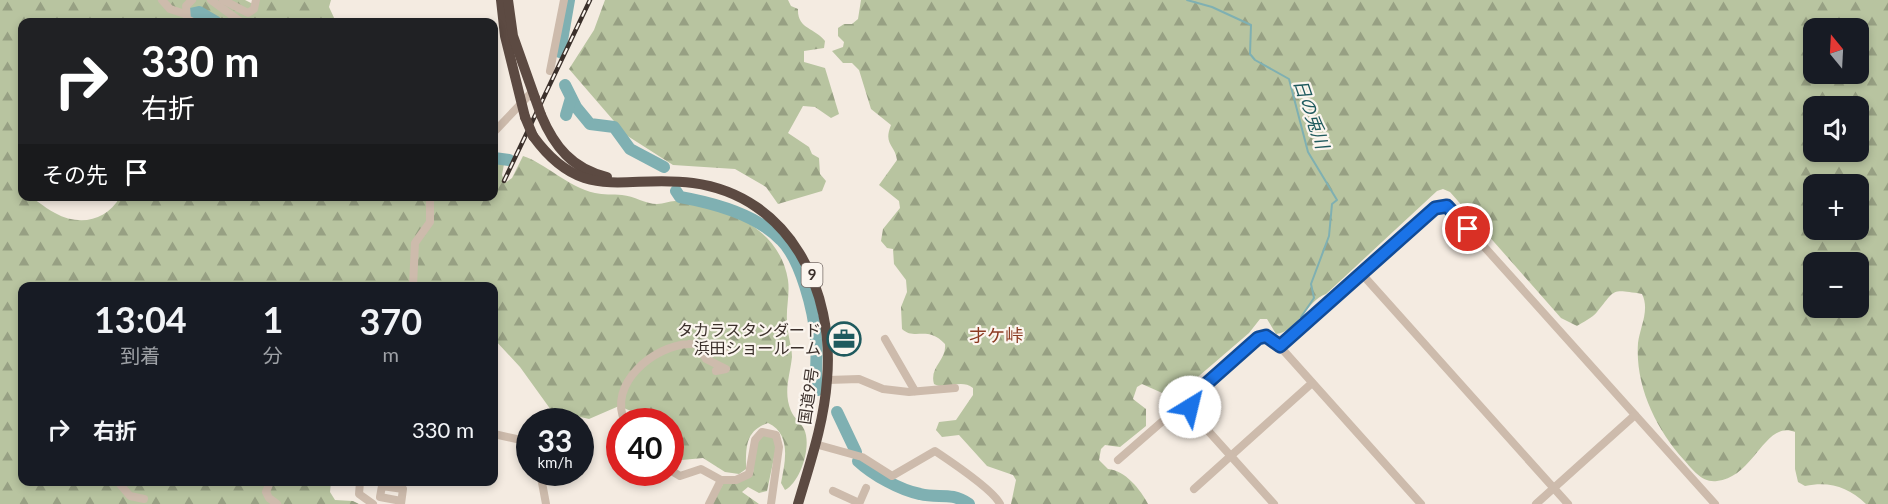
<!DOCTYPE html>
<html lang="ja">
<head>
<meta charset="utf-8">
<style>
  body { margin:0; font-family:Lato,"Noto Sans JP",sans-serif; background:#242831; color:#f1f3f6; height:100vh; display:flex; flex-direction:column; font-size:22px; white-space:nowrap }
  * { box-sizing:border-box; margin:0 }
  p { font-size:20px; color:#9ea1a6 }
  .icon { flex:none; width:33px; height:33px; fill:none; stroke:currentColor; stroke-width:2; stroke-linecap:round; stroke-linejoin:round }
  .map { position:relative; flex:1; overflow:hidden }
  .panel { position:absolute; left:18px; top:282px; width:480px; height:204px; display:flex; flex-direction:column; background:#171b24; border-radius:12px; box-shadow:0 3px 9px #0003 }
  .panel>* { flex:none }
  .banner { position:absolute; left:18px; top:18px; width:480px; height:183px; border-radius:12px; box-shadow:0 3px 9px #0003; background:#202124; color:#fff; overflow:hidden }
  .needle { width:39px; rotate:342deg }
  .buttons { position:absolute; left:1803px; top:18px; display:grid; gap:12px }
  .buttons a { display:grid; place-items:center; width:66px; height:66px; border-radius:12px; background:#171b24; box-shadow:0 3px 9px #0003; font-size:30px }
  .speed { position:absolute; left:516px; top:408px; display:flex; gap:12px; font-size:30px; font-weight:700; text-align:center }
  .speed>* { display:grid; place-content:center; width:78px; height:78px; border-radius:50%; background:#171b24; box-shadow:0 3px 9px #0003; line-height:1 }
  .speed small { font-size:15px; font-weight:400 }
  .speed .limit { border:9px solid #d22; background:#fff; color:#111 }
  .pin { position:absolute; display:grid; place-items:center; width:51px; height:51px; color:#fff; margin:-26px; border:3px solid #fff; border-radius:50%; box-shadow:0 2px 6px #0007 }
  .me { position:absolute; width:66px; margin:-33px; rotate:36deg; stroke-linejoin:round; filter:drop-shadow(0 0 4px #0008) }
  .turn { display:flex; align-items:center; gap:21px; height:126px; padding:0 24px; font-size:27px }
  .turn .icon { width:78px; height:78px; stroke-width:2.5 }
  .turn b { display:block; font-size:42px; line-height:51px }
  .then { display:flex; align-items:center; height:57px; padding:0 24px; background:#0003; gap:12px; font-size:22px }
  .eta { display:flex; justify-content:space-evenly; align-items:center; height:102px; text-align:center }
  .eta b { font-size:36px; font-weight:700; line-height:42px }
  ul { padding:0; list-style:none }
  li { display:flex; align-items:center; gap:18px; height:90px; padding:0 24px }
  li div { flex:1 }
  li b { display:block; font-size:22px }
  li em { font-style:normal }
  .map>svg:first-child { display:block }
</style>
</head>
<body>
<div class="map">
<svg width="1888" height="504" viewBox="0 0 1888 504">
  <defs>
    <pattern id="forest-firs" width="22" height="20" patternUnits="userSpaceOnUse" patternTransform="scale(1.5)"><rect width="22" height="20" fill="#b8c4a0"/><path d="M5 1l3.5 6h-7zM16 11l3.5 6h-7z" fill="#97a083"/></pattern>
  </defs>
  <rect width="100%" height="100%" fill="#f4ebe1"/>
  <!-- forest -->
  <g fill="url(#forest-firs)" fill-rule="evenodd">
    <path d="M 0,0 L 245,0 L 253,4 L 256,0 L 331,0 L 329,7 L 336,22 L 22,22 L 22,196 C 37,197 42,207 55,213 C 78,226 106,222 120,197 L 494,196 L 494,160 L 504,164 L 502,175 L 505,183 L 512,178 L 523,156 C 545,163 568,187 595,193 C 603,195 613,194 622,195 C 634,196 646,204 657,204 C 664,204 669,201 675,201 C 724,204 780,228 788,280 C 790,294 786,308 787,321 C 787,333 792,346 792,357 C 790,376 783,392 791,411 C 794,418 801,423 804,429 C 812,445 801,482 785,490 L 781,483 C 785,463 792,434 768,423 C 745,431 746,447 746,469 L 739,474 L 725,472 L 703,458 L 671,461 L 670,422 L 639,421 L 638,414 L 619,406 L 589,419 L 551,410 L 520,367 L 494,339 L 494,286 L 22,286 L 22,482 L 331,482 L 330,492 L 335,500 L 353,501 L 359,504 L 0,504 Z"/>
    <path d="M 605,0 L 788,0 L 791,6 L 798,9 C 797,29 815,28 825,41 L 824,48 L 804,51 L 804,62 L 825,68 L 839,114 L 831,118 L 815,107 L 803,106 L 788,133 L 809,147 L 812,154 L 819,158 L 820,174 L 826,181 L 822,191 L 778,204 L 766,187 L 735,169 L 673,165 L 626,135 L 569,69 L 594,30 Z"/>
    <path d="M 861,0 L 1888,0 L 1888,504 L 1866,504 C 1848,487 1830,481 1805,486 L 1798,482 L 1795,469 L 1795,432 C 1764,420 1755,477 1717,481 C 1702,483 1693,470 1684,460 C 1656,429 1635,386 1638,343 C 1640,327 1650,310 1642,294 C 1610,289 1616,289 1597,312 C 1592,318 1583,322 1577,326 L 1561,318 L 1450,192 L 1443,189 L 1437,191 L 1326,294 C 1306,301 1299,331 1276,334 L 1267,319 L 1260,319 L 1249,333 L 1178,394 L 1169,396 L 1142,384 L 1137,387 L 1133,399 L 1146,409 L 1146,426 L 1120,447 L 1105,445 L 1101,449 L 1099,460 L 1108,469 C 1125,470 1141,490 1148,504 L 1011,504 L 1016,480 L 1013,475 L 987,466 L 959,435 L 942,437 L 936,430 L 939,422 L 956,420 L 973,395 L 973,388 C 960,378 946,391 934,384 C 929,367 947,360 945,344 C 927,325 915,341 902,329 L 901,307 L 907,292 L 906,280 L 894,264 L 893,249 L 887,248 L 881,241 L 883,229 L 900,208 L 899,201 L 879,185 L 897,160 C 895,144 883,145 891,125 L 871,109 L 859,70 L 852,63 L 843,63 L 832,51 L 843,47 L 844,42 L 838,36 L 838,28 L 844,24 L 852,24 L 858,19 ZM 1814,28 L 1858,28 L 1858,74 L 1814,74 ZM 1814,106 L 1858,106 L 1858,152 L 1814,152 ZM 1814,184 L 1858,184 L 1858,230 L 1814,230 ZM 1814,262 L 1858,262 L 1858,308 L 1814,308 Z"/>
    <path d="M 763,434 L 775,438 L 776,448 L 767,491 L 759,493 L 748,487 L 742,492 L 759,504 L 712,504 L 723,484 L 749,477 L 753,473 L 755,447 Z"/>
  </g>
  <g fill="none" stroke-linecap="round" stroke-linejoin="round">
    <!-- stream -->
    <path stroke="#7fb0b2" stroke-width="2" d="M 1187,0 L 1212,7 L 1251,25 L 1250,54 L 1255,60 L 1289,79 L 1308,152 L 1337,200 L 1332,204 L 1329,236 L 1311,284 L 1314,298 L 1301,317"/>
    <!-- river -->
    <g stroke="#7fb0b2" stroke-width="12">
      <path d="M 190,14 L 199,12 L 216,22"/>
      <path d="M 560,52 L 569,0"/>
      <path d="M 565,85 L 576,107 L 590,124 L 614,127 L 630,149 L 664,167"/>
      <path d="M 566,115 L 571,98"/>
      <path d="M 494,158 L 509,160"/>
      <path d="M 676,191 L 680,197 C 714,203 756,214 781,240 C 801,259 814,312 816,339 C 818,356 814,374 818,390"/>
      <path d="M 837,412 L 856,452"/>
      <path d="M 858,461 C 873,475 900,490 920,494 C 939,499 950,491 969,504"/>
    </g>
    <!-- minor -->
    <g stroke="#cdbbac" stroke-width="8">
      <path d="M 162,0 L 170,9 L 185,14"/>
      <path d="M 192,0 L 186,6 L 187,19 L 193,22"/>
      <path d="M 211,0 L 241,22"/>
      <path d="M 223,0 L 248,13 L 254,9 L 256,0"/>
      <path d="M 550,71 L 564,0"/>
      <path d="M 494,132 L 533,91"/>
      <path d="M 1361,273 L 1568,504"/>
      <path d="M 413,286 L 415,243 L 430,222 L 430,196"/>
      <path d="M 885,339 L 915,391"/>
      <path d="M 698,345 L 706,359 L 726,369 L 716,371"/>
      <path d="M 1280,346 L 1431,211 L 1443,204 L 1453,212 L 1715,504"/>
      <path d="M 828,380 L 859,379 L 883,389 L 909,392 L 955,388"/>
      <path d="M 625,422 C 607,384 654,346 688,344 C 699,343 714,349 724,352"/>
      <path d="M 494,434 L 530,442"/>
      <path d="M 815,444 L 862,457 L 892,476 L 935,451 C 950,461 994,491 1000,504"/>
      <path d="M 22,458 L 22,459"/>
      <path d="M 1118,460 L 1180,406 L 1190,403"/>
      <path d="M 670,470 L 680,476 L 701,469 L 721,480"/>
      <path d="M 540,472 L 546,504"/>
      <path d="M 118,482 L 130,496 L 144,499"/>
      <path d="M 270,482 L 266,492 L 269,498 L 277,504"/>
      <path d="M 360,482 L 359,494 L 373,504"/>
      <path d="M 1194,489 L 1312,383"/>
      <path d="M 833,491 L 859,503"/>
      <path d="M 401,504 L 403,489 L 382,486 L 380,497 L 401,501"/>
      <path d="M 709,504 L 721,480 L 736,480 L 749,474 L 755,440 L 762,432 L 776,435 L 779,447 L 771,504"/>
      <path d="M 859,504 L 866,488"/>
      <path d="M 1274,504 L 1193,414 L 1190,407 L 1196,393 L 1255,341 L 1266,336 L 1275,341 L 1421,504"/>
      <path d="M 1536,504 L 1635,415"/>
    </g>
    <!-- highway -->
    <g stroke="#5c4a42" stroke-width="10">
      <path d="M 501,0 L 505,36 L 525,117"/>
      <path d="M 508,0 L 513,36 L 535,98"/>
      <path d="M 541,115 C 554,146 572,169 607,177"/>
      <path d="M 533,136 C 583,205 624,174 693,183 C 790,196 835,291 827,380 C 824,423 810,463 798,504"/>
    </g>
    <defs>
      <path id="rail" d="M 504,181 L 590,0"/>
    </defs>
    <!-- rail casing -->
    <use href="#rail" stroke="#3b302b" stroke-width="4.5"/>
    <!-- rail -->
    <use href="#rail" stroke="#fbf5ee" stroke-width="2" stroke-dasharray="7" stroke-linecap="butt"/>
    <!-- highway-bridge -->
    <g stroke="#5c4a42" stroke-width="10">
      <path d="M 535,98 L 541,115"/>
      <path d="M 525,117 L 533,136"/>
    </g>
  </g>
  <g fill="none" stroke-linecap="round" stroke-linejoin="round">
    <defs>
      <path id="route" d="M 1190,407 L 1196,393 L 1258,338 L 1266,336 L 1280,346 L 1435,208 L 1447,206 L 1468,229"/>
    </defs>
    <!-- route casing -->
    <use href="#route" stroke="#114b97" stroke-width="15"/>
    <!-- route -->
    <use href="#route" stroke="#1a73e8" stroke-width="10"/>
  </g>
  <!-- icons -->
  <defs>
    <symbol id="office-ring" viewBox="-11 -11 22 22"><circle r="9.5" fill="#fbf5ee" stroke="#1f5a5e" stroke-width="1.5"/><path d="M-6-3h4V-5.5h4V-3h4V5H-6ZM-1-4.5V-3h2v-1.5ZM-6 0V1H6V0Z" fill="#1f5a5e"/></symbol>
  </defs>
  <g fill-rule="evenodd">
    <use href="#office-ring" x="825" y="320" width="38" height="38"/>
  </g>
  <g text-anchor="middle" stroke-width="4.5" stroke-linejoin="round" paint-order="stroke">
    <!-- shield labels -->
    <rect fill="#fbf5ee" stroke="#756b66" stroke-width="1.5" x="801.5" y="263" width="21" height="24" rx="4.5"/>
    <g font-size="15" font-weight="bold" fill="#3b302b">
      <text x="812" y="280">9</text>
    </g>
    <!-- poi labels -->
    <g font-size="16" fill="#3b302b" stroke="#fbf5ee" text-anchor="end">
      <text x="821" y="336">タカラスタンダード<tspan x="821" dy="18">浜田ショールーム</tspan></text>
    </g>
    <!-- street labels -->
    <g font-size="16" fill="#3b302b" stroke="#fbf5ee">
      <text transform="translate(808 396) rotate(-82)" y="6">国道9号</text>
    </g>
    <!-- water labels -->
    <g font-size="18" font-style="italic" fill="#1f5a5e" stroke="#fbf5ee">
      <text transform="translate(1311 114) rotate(71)" y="6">日の兎川</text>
    </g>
    <!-- neighbourhood labels -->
    <g font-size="18" fill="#8c3b22" stroke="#fbf5ee">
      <text x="996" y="342">才ケ峠</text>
    </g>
  </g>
</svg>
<div class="buttons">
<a><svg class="needle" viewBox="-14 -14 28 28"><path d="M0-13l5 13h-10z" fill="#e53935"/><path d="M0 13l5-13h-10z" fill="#9ea1a6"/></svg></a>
<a><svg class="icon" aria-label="sound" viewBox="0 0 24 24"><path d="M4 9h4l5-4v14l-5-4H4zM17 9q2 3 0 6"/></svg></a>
<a>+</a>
<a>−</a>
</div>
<div class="speed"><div>33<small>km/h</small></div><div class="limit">40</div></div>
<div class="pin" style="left:1468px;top:229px;background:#d93025"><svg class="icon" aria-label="arrive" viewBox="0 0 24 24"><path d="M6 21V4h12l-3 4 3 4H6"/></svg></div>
<svg class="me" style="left:1190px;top:407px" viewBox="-20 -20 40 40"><circle r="19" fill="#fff"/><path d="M0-13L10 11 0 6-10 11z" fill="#1a73e8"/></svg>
<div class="banner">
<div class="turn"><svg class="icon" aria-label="right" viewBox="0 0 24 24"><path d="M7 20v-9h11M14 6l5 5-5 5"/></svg><div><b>330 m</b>右折</div></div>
<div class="then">その先<svg class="icon" aria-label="arrive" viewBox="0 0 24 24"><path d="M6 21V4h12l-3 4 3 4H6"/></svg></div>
</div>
<section class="panel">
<div class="eta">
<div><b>13:04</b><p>到着</p></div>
<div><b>1</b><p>分</p></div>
<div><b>370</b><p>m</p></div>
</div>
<ul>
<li><svg class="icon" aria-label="right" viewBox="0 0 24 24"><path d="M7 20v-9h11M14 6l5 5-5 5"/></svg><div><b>右折</b></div><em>330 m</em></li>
</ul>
</section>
</div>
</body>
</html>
